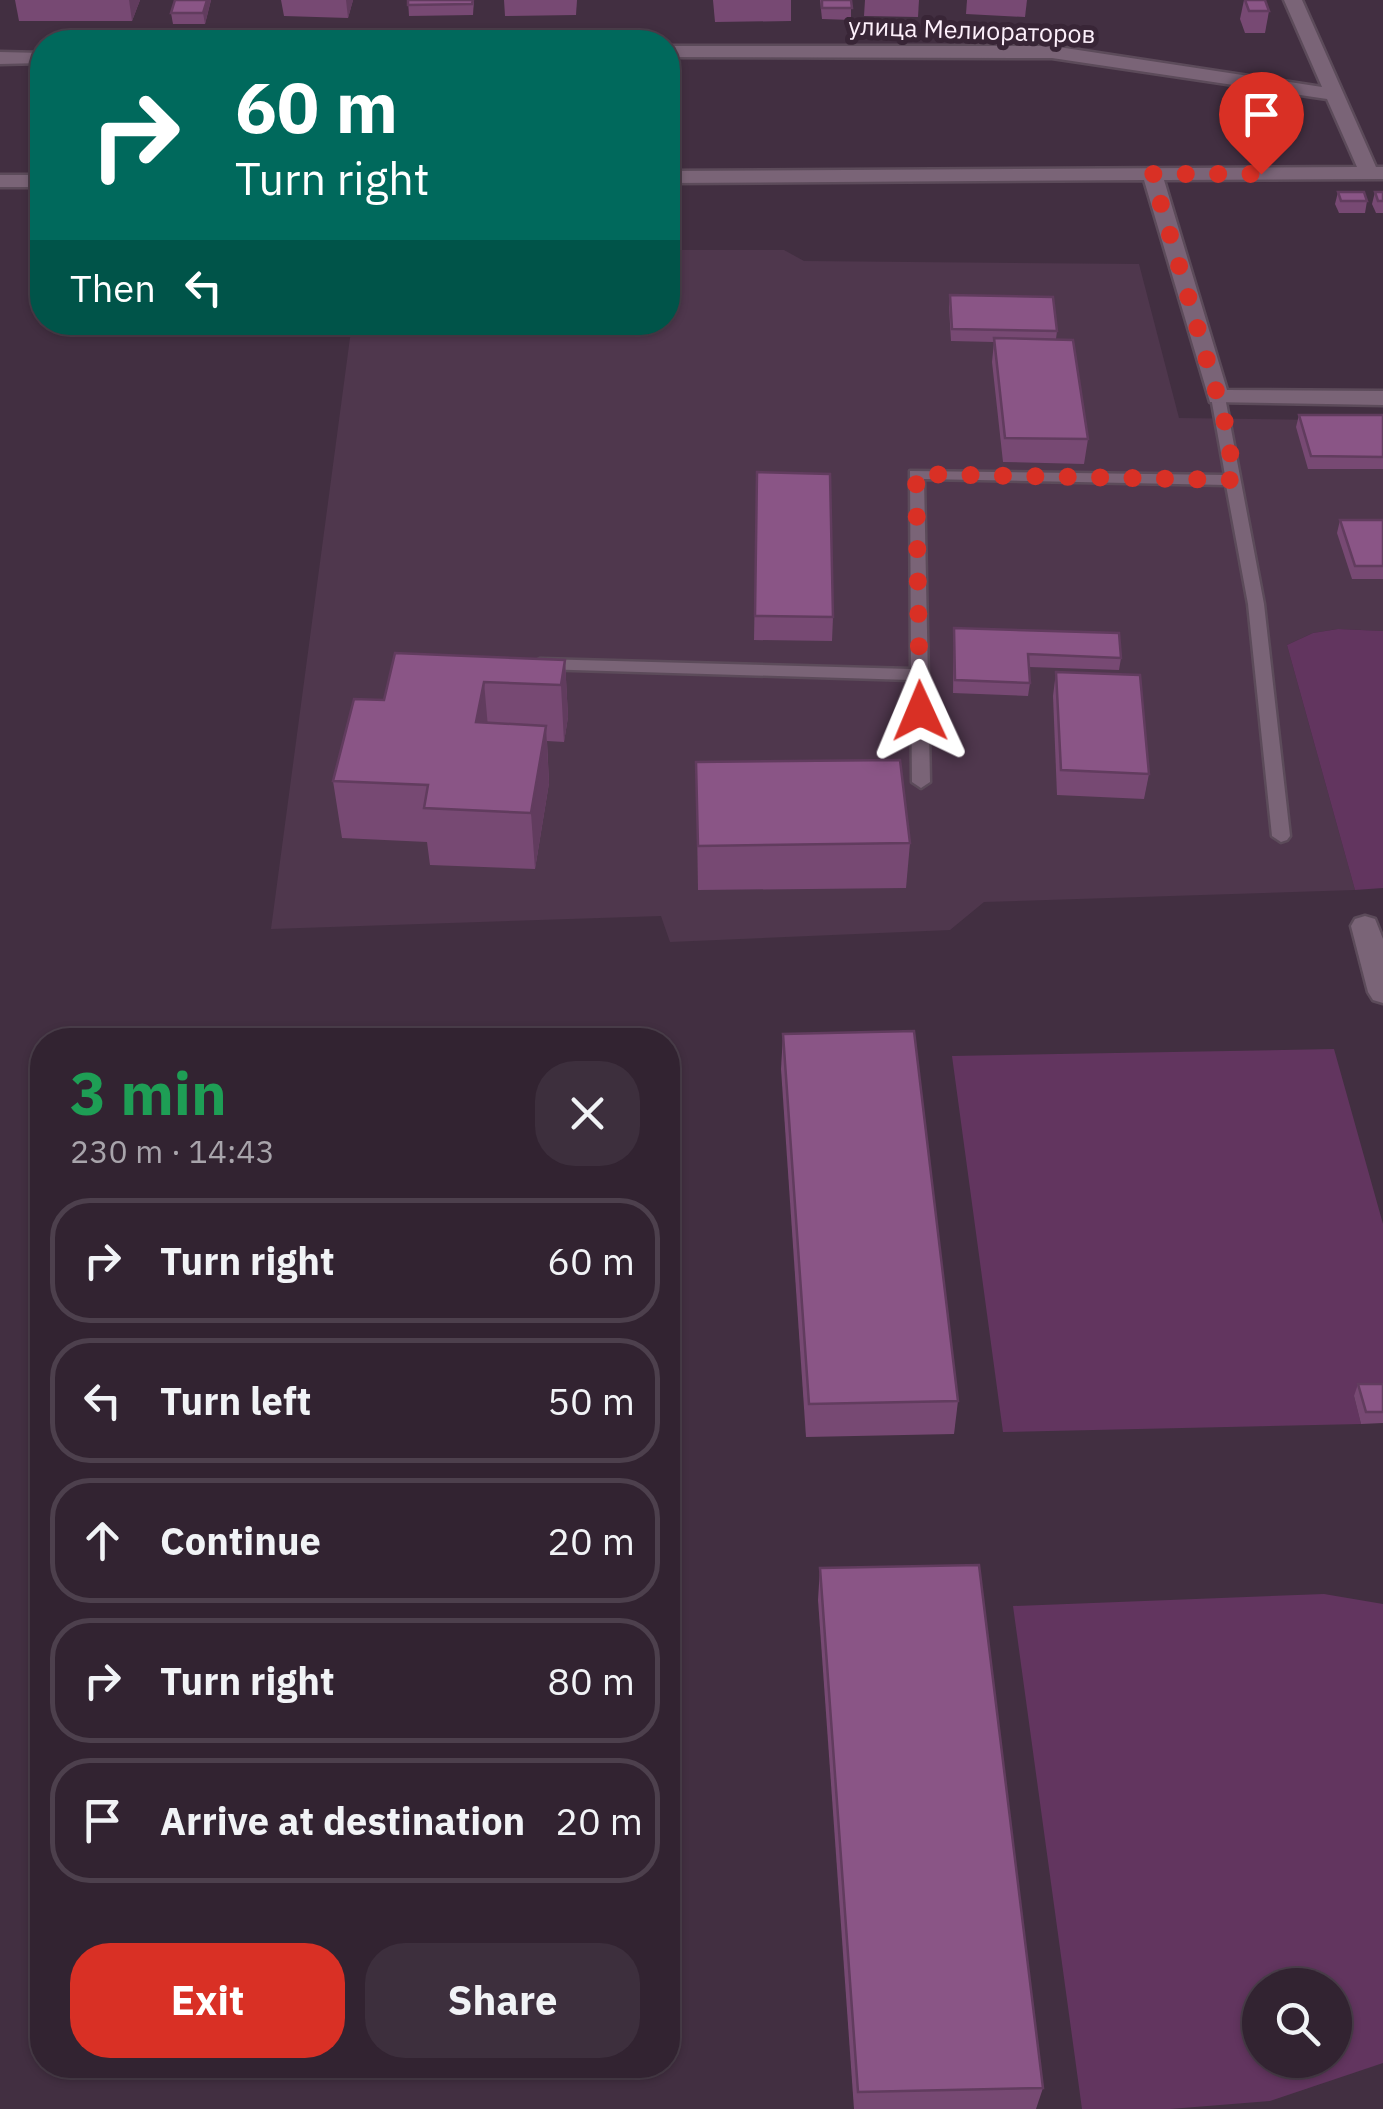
<!DOCTYPE html>
<html lang="en">
<head>
<meta charset="utf-8">
<style>
  body { margin:0; font-family:"IBM Plex Sans",sans-serif; background:#3d2f3d; color:#f1f3f6; height:100vh; display:flex; flex-direction:column; font-size:38px; white-space:nowrap }
  * { box-sizing:border-box; margin:0 }
  p { font-size:32px; color:#a8a4ab }
  .icon { flex:none; width:55px; height:55px; fill:none; stroke:currentColor; stroke-width:2; stroke-linecap:round; stroke-linejoin:round }
  .map { position:relative; flex:1; overflow:hidden }
  .drawer { position:absolute; left:30px; top:1028px; width:650px; height:1050px; display:flex; flex-direction:column; background:#322331; border-radius:40px; box-shadow:0 2px 8px #0004,0 0 0 2px #4d404d }
  .drawer>* { flex:none }
  .banner { position:absolute; left:30px; top:30px; width:650px; height:305px; border-radius:40px; box-shadow:0 2px 8px #0004,0 0 0 2px #4d404d; background:#00695c; color:#fff; overflow:hidden }
  .fabs { position:absolute; left:1242px; top:1968px; display:grid; gap:20px }
  .fabs a { display:grid; place-items:center; width:110px; height:110px; border-radius:50%; background:#322331; box-shadow:0 2px 8px #0004,0 0 0 2px #4d404d; font-size:50px }
  .pin { position:absolute; display:grid; place-items:center; width:85px; height:85px; color:#fff; margin:-102px -42px; border-radius:50% 50% 50% 0; rotate:-45deg; box-shadow:0 0 10px #0007 }
  .pin .icon { rotate:45deg }
  .me { position:absolute; width:110px; margin:-55px; rotate:359deg; stroke-linejoin:round; filter:drop-shadow(0 0 8px #0008) }
  .turn { display:flex; align-items:center; gap:35px; height:210px; padding:0 40px; font-size:45px }
  .turn .icon { width:130px; height:130px; stroke-width:2.5 }
  .turn b { display:block; font-size:70px; line-height:85px }
  .then { display:flex; align-items:center; height:95px; padding:0 40px; background:#0003; gap:20px; font-size:38px }
  .round { display:grid; place-items:center; flex:none; width:105px; height:105px; border-radius:40px; background:#3d2f3d }
  .headline { display:flex; align-items:center; justify-content:space-between; height:170px; padding:0 40px }
  h1 { font-size:60px; font-weight:700; line-height:75px; color:#1e9e55 }
  .button { display:flex; gap:20px; margin-top:auto; padding:20px 40px }
  .button a { flex:1; height:115px; border-radius:40px; background:#d93025; color:#fff; font-size:40px; font-weight:700; line-height:115px; text-align:center }
  .button a+a { background:#3d2f3d; color:#f1f3f6 }
  ul { padding:0; list-style:none }
  li { display:flex; align-items:center; gap:30px; height:125px; margin:0 20px 15px; padding:0 20px; border:5px solid #4d404d; border-radius:40px }
  li div { flex:1 }
  li b { display:block; font-size:38px }
  li em { font-style:normal }
  .map>svg:first-child { display:block }
</style>
</head>
<body>
<div class="map">
<svg width="1383" height="2109" viewBox="0 0 1383 2109">
  <rect width="100%" height="100%" fill="#422f41"/>
  <!-- built -->
  <path fill="#4f374d" d="M 668,250 L 784,250 L 804,261 L 1139,264 L 1179,418 L 1383,421 L 1383,631 L 1338,629 L 1313,633 L 1287,645 L 1355,890 L 984,902 L 950,930 L 670,942 L 661,916 L 271,929 L 352,323 L 668,322 Z"/>
  <!-- green -->
  <g fill="#62355f" fill-rule="evenodd">
    <path d="M 1338,629 L 1383,631 L 1383,888 L 1355,890 L 1287,645 L 1313,633 Z"/>
    <path d="M 1334,1049 L 1383,1224 L 1383,1396 L 1354,1396 L 1361,1424 L 1003,1432 L 952,1056 Z"/>
    <path d="M 1324,1594 L 1383,1604 L 1383,2063 L 1270,2101 L 1170,2109 L 1082,2109 L 1013,1606 ZM 1335,1985 L 1335,2060 L 1260,2060 L 1260,1985 Z"/>
  </g>
  <g fill="none" stroke-linecap="round" stroke-linejoin="round">
    <defs>
      <path id="lane" d="M 1218,393 L 1225,397 L 1264,604 L 1290,836 L 1287,840 L 1281,842 L 1272,836 L 1248,604 L 1226,485 L 924,479 L 930,782 L 921,788 L 912,782 L 911,680 L 540,669 L 531,664 L 540,659 L 911,669 L 910,471 L 1225,475 L 1211,397 Z"/>
      <g id="street">
        <path d="M 1284,0 L 1302,0 L 1376,167 L 1383,167 L 1383,179 L 1164,180 L 1227,390 L 1383,391 L 1383,405 L 1210,402 L 1144,180 L 668,183 L 668,171 L 1357,167 L 1327,99 L 1052,58 L 668,57 L 668,46 L 1052,46 L 1322,87 Z"/>
        <path d="M 0,52 L 42,53 L 42,63 L 0,64 Z"/>
        <rect x="0" y="175" width="42" height="12"/>
        <path d="M 1365,916 L 1375,919 L 1383,939 L 1383,1003 L 1373,1000 L 1368,992 L 1351,926 L 1355,919 Z"/>
      </g>
    </defs>
    <!-- lane casing -->
    <use href="#lane" stroke="#5c4b5a" stroke-width="5"/>
    <!-- street casing -->
    <use href="#street" stroke="#5c4b5a" stroke-width="5"/>
    <!-- lane -->
    <use href="#lane" fill="#7a6477" fill-rule="evenodd"/>
    <!-- street -->
    <use href="#street" fill="#7a6477" fill-rule="evenodd"/>
  </g>
  <!-- wall -->
  <g fill="#774973">
    <path d="M 15,0 L 140,0 L 132,21 L 19,21 Z"/>
    <path d="M 175,0 L 211,0 L 205,24 L 173,24 L 171,13 Z"/>
    <path d="M 281,0 L 353,0 L 348,18 L 284,16 Z"/>
    <path d="M 408,0 L 474,0 L 473,15 L 409,16 Z"/>
    <path d="M 504,0 L 577,0 L 576,15 L 505,16 Z"/>
    <path d="M 713,0 L 791,0 L 791,21 L 715,22 Z"/>
    <path d="M 820,0 L 851,0 L 851,20 L 822,19 Z"/>
    <path d="M 865,0 L 919,0 L 918,17 L 864,16 Z"/>
    <path d="M 967,0 L 1027,0 L 1025,17 L 966,14 Z"/>
    <path d="M 1244,0 L 1265,0 L 1269,11 L 1265,33 L 1245,33 L 1240,19 Z"/>
    <path d="M 1338,192 L 1367,201 L 1365,213 L 1339,213 L 1335,204 Z"/>
    <path d="M 1375,192 L 1383,192 L 1383,213 L 1376,213 L 1372,204 Z"/>
    <path d="M 950,295 L 1057,331 L 1056,339 L 1088,439 L 1084,464 L 1003,462 L 992,362 L 994,342 L 951,341 L 949,307 Z"/>
    <path d="M 1299,415 L 1383,415 L 1383,469 L 1308,469 L 1296,427 Z"/>
    <path d="M 757,472 L 833,617 L 832,641 L 754,640 Z"/>
    <path d="M 1340,520 L 1383,520 L 1383,579 L 1352,579 L 1337,533 Z"/>
    <path d="M 954,628 L 1121,658 L 1119,670 L 1029,667 L 1030,683 L 1028,696 L 953,693 Z"/>
    <path d="M 565,660 L 568,717 L 564,742 L 547,741 L 549,783 L 535,869 L 430,865 L 427,842 L 342,838 L 333,781 L 384,700 Z"/>
    <path d="M 1056,672 L 1149,774 L 1144,799 L 1057,795 L 1053,696 Z"/>
    <path d="M 696,762 L 910,843 L 906,888 L 698,890 Z"/>
    <path d="M 783,1034 L 958,1401 L 954,1434 L 806,1437 L 781,1069 Z"/>
    <path d="M 1358,1384 L 1383,1384 L 1383,1423 L 1361,1424 L 1354,1396 Z"/>
    <path d="M 820,1568 L 1043,2088 L 1036,2109 L 854,2109 L 818,1600 Z"/>
  </g>
  <!-- shaded-wall -->
  <g fill="#613c5e">
    <path d="M 129,0 L 140,0 L 132,21 Z"/>
    <path d="M 207,0 L 211,0 L 205,24 L 203,13 Z"/>
    <path d="M 346,0 L 353,0 L 348,18 Z"/>
    <path d="M 565,660 L 568,717 L 564,742 L 561,685 Z"/>
    <path d="M 484,682 L 489,739 L 476,722 Z"/>
    <path d="M 546,726 L 549,783 L 535,869 L 531,813 Z"/>
  </g>
  <!-- building -->
  <g fill="#8a5586" stroke="#613c5e" stroke-width="2.5">
    <path d="M 175,0 L 207,0 L 203,13 L 171,13 Z"/>
    <path d="M 408,0 L 473,0 L 472,4 L 408,5 Z"/>
    <path d="M 822,0 L 851,0 L 852,8 L 822,8 Z"/>
    <path d="M 1245,0 L 1265,0 L 1269,11 L 1249,11 Z"/>
    <path d="M 1338,192 L 1364,192 L 1367,201 L 1341,201 Z"/>
    <path d="M 1375,192 L 1383,192 L 1383,201 L 1378,201 Z"/>
    <path d="M 950,295 L 1053,297 L 1057,331 L 952,329 Z"/>
    <path d="M 994,338 L 1073,340 L 1088,439 L 1005,438 Z"/>
    <path d="M 1299,415 L 1383,415 L 1383,457 L 1311,456 Z"/>
    <path d="M 757,472 L 830,474 L 833,617 L 755,616 Z"/>
    <path d="M 1340,520 L 1383,520 L 1383,566 L 1355,566 Z"/>
    <path d="M 954,628 L 1119,633 L 1121,658 L 1028,654 L 1030,683 L 955,680 Z"/>
    <path d="M 395,653 L 565,660 L 561,685 L 484,682 L 476,722 L 546,726 L 531,813 L 424,808 L 428,785 L 333,781 L 354,699 L 384,700 Z"/>
    <path d="M 1056,672 L 1140,675 L 1149,774 L 1061,770 Z"/>
    <path d="M 900,760 L 910,843 L 698,846 L 696,762 Z"/>
    <path d="M 914,1031 L 958,1401 L 809,1404 L 783,1034 Z"/>
    <path d="M 1358,1384 L 1383,1384 L 1383,1412 L 1366,1412 Z"/>
    <path d="M 979,1565 L 1043,2088 L 858,2092 L 820,1568 Z"/>
  </g>
  <g fill="none" stroke-linecap="round" stroke-linejoin="round">
    <!-- route -->
    <path stroke="#d93025" stroke-width="18" stroke-dasharray="0 32.4" d="M 920,711 L 916,474 L 1235,480 L 1224,418 L 1152,174 L 1261,174"/>
  </g>
  <g text-anchor="middle" stroke-width="10" stroke-linejoin="round" paint-order="stroke">
    <!-- far-street labels -->
    <g font-size="25" fill="#fdf0fb" stroke="#382536">
      <text transform="translate(972 30) rotate(2)" y="9">улица Мелиораторов</text>
    </g>
  </g>
</svg>
<div class="fabs">
<a><svg class="icon" aria-label="search" viewBox="0 0 24 24"><circle cx="10" cy="10" r="6"/><path d="M15 15l6 6"/></svg></a>
</div>
<div class="pin" style="left:1261px;top:174px;background:#d93025"><svg class="icon" aria-label="arrive" viewBox="0 0 24 24"><path d="M6 21V4h12l-3 4 3 4H6"/></svg></div>
<svg class="me" style="left:920px;top:711px" viewBox="-20 -20 40 40"><path d="M0-17L14 15 0 8-14 15z" fill="#d93025" stroke="#fff" stroke-width="4"/></svg>
<div class="banner">
<div class="turn"><svg class="icon" aria-label="right" viewBox="0 0 24 24"><path d="M7 20v-9h11M14 6l5 5-5 5"/></svg><div><b>60 m</b>Turn right</div></div>
<div class="then">Then<svg class="icon" aria-label="left" viewBox="0 0 24 24"><path d="M17 20v-9H6M10 6l-5 5 5 5"/></svg></div>
</div>
<section class="drawer">
<div class="headline"><div><h1>3 min</h1><p>230 m · 14:43</p></div><a class="round"><svg class="icon" aria-label="close" viewBox="0 0 24 24"><path d="M6 6l12 12M18 6L6 18"/></svg></a></div>
<ul>
<li><svg class="icon" aria-label="right" viewBox="0 0 24 24"><path d="M7 20v-9h11M14 6l5 5-5 5"/></svg><div><b>Turn right</b></div><em>60 m</em></li>
<li><svg class="icon" aria-label="left" viewBox="0 0 24 24"><path d="M17 20v-9H6M10 6l-5 5 5 5"/></svg><div><b>Turn left</b></div><em>50 m</em></li>
<li><svg class="icon" aria-label="ahead" viewBox="0 0 24 24"><path d="M12 20V5M6 11l6-6 6 6"/></svg><div><b>Continue</b></div><em>20 m</em></li>
<li><svg class="icon" aria-label="right" viewBox="0 0 24 24"><path d="M7 20v-9h11M14 6l5 5-5 5"/></svg><div><b>Turn right</b></div><em>80 m</em></li>
<li><svg class="icon" aria-label="arrive" viewBox="0 0 24 24"><path d="M6 21V4h12l-3 4 3 4H6"/></svg><div><b>Arrive at destination</b></div><em>20 m</em></li>
</ul>
<div class="button"><a>Exit</a><a>Share</a></div>
</section>
</div>
</body>
</html>
